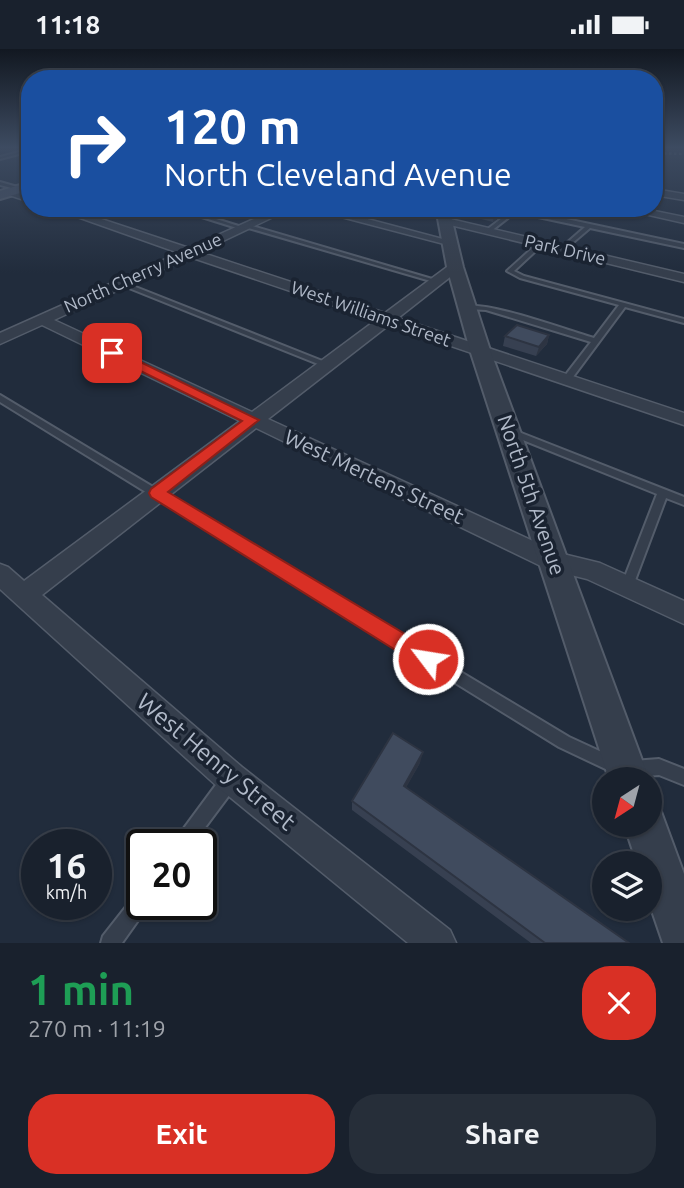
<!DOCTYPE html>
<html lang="en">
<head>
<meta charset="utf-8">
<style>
  body { margin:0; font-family:Ubuntu,sans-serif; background:#262e39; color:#f1f3f6; height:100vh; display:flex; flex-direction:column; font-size:26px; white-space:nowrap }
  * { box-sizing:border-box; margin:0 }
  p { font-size:23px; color:#9fa3aa }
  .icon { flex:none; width:38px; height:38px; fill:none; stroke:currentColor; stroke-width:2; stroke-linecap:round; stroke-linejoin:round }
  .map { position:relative; height:894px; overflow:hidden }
  .side { display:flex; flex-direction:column; background:#19212d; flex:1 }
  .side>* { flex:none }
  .top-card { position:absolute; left:21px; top:21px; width:642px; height:147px; border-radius:28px; box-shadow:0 2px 5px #0004,0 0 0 2px #373e49; background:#1a4fa0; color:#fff; overflow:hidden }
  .needle { width:46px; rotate:216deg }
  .buttons { position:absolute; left:592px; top:718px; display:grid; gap:14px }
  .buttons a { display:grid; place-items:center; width:70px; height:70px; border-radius:50%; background:#19212d; box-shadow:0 2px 5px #0004,0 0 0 2px #373e49; font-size:35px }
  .speed { position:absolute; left:21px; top:780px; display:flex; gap:14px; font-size:35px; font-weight:700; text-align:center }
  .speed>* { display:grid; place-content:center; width:91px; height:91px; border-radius:50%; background:#19212d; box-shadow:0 2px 5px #0004,0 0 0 2px #373e49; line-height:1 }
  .speed small { font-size:18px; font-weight:400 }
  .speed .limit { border:4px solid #111; border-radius:10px; background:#fff; color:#111 }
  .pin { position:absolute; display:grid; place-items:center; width:60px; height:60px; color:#fff; margin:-30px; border-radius:14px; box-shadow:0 4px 10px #0006 }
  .me { position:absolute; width:77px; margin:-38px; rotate:301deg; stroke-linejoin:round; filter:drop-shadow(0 0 5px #0008) }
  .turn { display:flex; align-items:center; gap:24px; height:147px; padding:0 28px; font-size:32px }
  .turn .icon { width:91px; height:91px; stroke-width:2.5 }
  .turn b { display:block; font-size:49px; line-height:60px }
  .round { display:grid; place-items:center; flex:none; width:74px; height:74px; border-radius:28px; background:#262e39 }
  .overview { display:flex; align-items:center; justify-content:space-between; height:119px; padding:0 28px }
  h1 { font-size:42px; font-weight:700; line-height:52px; color:#1e9e55 }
  .button { display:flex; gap:14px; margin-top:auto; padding:14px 28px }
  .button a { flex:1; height:80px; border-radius:28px; background:#d93025; color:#fff; font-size:28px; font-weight:700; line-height:80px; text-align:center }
  .button a+a { background:#262e39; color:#f1f3f6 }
  .status { display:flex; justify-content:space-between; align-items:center; height:49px; padding:0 35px; background:#19212d; direction:ltr }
  .status svg { height:19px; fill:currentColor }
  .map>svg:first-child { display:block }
</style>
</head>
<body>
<div class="status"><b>11:18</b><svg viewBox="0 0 49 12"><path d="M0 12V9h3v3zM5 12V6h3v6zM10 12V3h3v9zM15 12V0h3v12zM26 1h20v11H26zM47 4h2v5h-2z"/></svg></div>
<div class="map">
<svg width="684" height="894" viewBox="0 0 684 894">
  <rect width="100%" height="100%" fill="#212c3c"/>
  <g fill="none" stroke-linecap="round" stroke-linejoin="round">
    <defs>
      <g id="service">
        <path d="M 30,100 L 30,102 L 0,110 L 0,108 Z"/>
        <path d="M 0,133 L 21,139 L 21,140 L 19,141 L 0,136 Z"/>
        <path d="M 173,159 L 181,159 L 245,179 L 240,180 Z"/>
        <path d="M 524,161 L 684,195 L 684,199 L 590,179 L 563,202 L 560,200 L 561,199 L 585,178 L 524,165 L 513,165 L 490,183 L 485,182 L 510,163 Z"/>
        <path d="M 245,176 L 249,176 L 439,232 L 434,233 L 245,178 Z"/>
        <path d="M 538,194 L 543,195 L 514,222 L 524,227 L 684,270 L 684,274 L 625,258 L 570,332 L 564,332 L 564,328 L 591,293 L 486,261 L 467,260 L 464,258 C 482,250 569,282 594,289 L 619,256 L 520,229 L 507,222 Z"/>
        <path d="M 119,233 L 123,233 L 330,315 L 326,317 L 323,317 L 119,235 Z"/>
        <path d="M 0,346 L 569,688 L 619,711 L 622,716 L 619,721 L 614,724 L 559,698 L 0,353 Z"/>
        <path d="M 511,380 L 684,448 L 684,456 L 666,449 L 631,542 L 627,543 L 623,542 L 621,538 L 657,445 L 508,385 L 506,383 Z"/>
        <path d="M 659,710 L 684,720 L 684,736 L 659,726 L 633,728 L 627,726 L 625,720 L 627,714 L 633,712 Z"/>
        <path d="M 230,723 L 236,725 L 238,731 L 236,737 L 192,796 L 174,796 L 176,790 L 224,725 Z"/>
        <path d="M 142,842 L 142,856 L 149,856 L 122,894 L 101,894 L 103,887 L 136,845 Z"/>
      </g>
      <g id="minor">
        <path d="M 9,140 L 30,147 L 30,153 L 6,145 L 6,141 Z"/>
        <path d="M 654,140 L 684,145 L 684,151 L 654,146 Z"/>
        <path d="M 52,159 L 68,159 L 189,199 L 278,159 L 292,159 L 200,203 L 385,264 L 451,215 L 459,215 L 459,221 L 398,269 L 684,364 L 684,376 L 389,276 L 268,370 L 559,504 L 600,514 L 684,552 L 684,575 L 587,530 L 547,520 L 256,379 L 42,546 L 242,718 L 450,881 L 456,894 L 408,894 L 220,740 L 0,540 L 0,515 L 8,518 L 24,532 L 240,372 L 42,276 L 0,295 L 0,284 L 179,204 ZM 190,208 L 376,271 L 252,363 L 54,271 Z"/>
        <path d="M 307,159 L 326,159 L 454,193 L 448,196 Z"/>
        <path d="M 618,159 L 640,159 L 684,168 L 684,174 Z"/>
        <path d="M 446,169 L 684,225 L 684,233 L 442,174 L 441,172 Z"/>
      </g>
      <g id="tertiary">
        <path d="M 436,159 L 449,159 L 463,218 L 490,301 L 649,730 L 609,730 L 470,301 L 447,218 Z"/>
        <path d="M 649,756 L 660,760 L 684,825 L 684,894 L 663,894 L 649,853 L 649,814 L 637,814 L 624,775 L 649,775 Z"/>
      </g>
      <path id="secondary" d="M 30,133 L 30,141 L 0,150 L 0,142 Z"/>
    </defs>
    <!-- service casing -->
    <use href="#service" stroke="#535c6a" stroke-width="4"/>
    <!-- minor casing -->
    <use href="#minor" stroke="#535c6a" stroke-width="3"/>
    <!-- tertiary casing -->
    <use href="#tertiary" stroke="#535c6a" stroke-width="4"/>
    <!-- secondary casing -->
    <use href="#secondary" stroke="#535c6a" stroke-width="4"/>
    <!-- service -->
    <use href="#service" fill="#353e4c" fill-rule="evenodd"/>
    <!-- minor -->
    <use href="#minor" fill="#353e4c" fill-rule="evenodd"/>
    <!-- tertiary -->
    <use href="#tertiary" fill="#353e4c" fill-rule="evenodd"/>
    <!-- secondary -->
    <use href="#secondary" fill="#434d5f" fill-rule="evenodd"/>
    <!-- rail -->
    <path stroke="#576273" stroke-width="2.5" stroke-dasharray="2.5 2.5" stroke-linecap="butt" d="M 654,104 L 684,105"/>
  </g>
  <!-- wall -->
  <g fill="#374051">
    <path d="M 452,159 L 496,159 L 496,170 L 493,173 L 453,163 Z"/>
    <path d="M 549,286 L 547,295 L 536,307 L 503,297 L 505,287 Z"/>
    <path d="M 420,714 L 406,738 L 629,894 L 531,894 L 352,761 L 352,752 Z"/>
  </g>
  <!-- shaded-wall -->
  <g fill="#2d3442">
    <path d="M 498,162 L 496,170 L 493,173 L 494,165 Z"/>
    <path d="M 549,286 L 547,295 L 536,307 L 539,298 Z"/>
    <path d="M 423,703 L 420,714 L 402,746 L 404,737 Z"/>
  </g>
  <!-- building -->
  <g fill="#404b5e" stroke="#2d3442" stroke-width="2">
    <path d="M 470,159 L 496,159 L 498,162 L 494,165 Z"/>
    <path d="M 517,276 L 549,286 L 539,298 L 505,287 Z"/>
    <path d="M 393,684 L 423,703 L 404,737 L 629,894 L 545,894 L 352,752 Z"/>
  </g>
  <!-- sky -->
  <linearGradient id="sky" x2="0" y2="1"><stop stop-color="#121821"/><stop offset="0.44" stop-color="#3d4b61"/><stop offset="1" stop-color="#3d4b61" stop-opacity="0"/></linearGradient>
  <rect width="684" height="224" fill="url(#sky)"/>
  <!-- route -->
  <path fill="#d93025" stroke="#8d1f18" stroke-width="2" d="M 108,301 L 116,301 L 259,371 L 168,443 L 435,603 L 438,610 L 435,617 L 428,620 L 421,617 L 151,448 L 149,444 L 151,440 L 242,372 L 108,306 Z"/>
  <g text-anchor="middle" stroke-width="7" stroke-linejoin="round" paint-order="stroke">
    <!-- far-street labels -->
    <g font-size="18" fill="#b0b9c8" stroke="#1a2331">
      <text transform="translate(565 201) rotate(13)" y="6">Park Drive</text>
      <text transform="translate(143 224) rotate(-24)" y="6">North Cherry Avenue</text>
      <text transform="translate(371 265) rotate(19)" y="6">West Williams Street</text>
    </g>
    <!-- street labels -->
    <g font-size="21" fill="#b0b9c8" stroke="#1a2331">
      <text transform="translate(374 428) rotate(25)" y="7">West Mertens Street</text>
      <text transform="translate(531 446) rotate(71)" y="7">North 5th Avenue</text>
    </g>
    <!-- near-street labels -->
    <g font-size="24" fill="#b0b9c8" stroke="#1a2331">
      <text transform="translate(216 713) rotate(40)" y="8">West Henry Street</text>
    </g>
  </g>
</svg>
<div class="buttons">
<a><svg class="needle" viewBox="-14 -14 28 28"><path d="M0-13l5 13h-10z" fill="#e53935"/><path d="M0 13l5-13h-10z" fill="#9fa3aa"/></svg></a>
<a><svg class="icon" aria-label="layers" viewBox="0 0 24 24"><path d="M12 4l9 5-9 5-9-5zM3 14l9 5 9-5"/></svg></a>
</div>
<div class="speed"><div>16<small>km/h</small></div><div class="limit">20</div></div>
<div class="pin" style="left:112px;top:304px;background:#d93025"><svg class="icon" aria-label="arrive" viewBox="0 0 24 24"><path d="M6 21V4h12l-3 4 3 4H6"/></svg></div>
<svg class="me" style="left:428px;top:610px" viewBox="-20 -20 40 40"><circle r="17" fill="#d93025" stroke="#fff" stroke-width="3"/><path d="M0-11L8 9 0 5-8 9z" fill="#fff"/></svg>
<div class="top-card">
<div class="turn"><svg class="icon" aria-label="right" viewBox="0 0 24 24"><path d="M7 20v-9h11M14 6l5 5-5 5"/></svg><div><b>120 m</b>North Cleveland Avenue</div></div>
</div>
</div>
<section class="side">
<div class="overview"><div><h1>1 min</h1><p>270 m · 11:19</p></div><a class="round" style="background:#d93025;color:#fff"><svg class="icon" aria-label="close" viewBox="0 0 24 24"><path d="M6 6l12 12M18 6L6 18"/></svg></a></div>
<div class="button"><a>Exit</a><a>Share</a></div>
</section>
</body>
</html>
